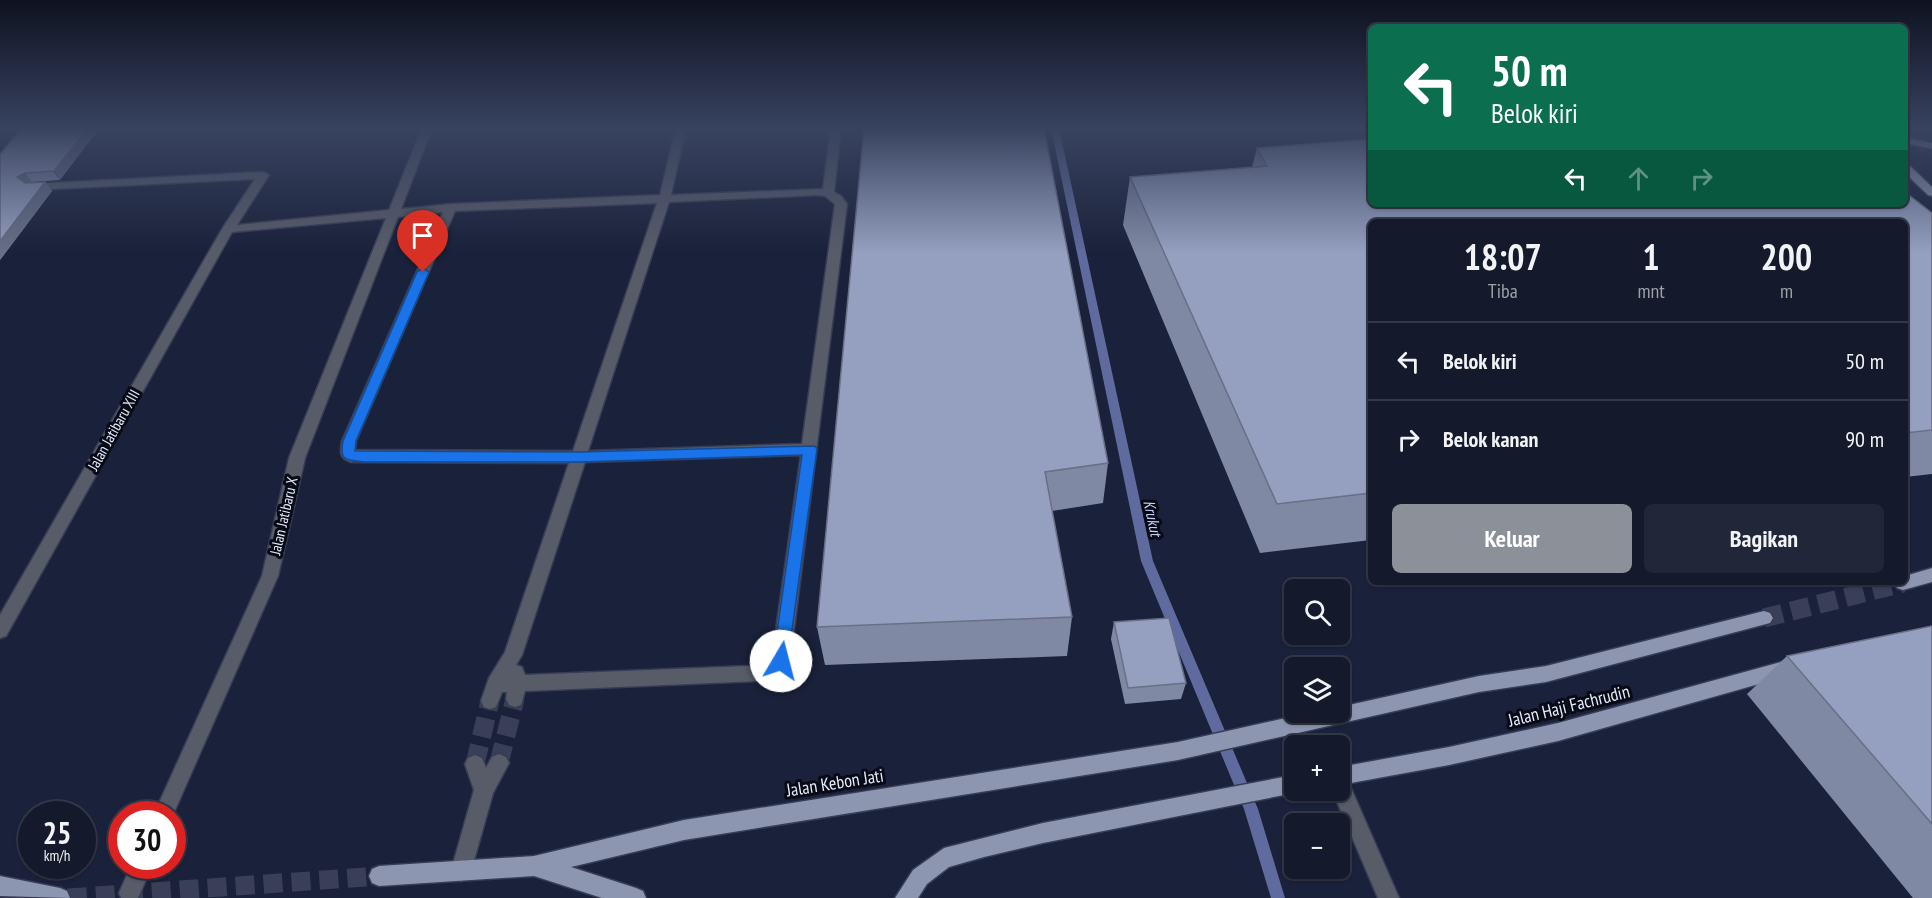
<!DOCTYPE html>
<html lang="id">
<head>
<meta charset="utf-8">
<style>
  body { margin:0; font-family:"PT Sans Narrow",sans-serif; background:#212638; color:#f1f3f6; height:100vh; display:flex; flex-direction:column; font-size:22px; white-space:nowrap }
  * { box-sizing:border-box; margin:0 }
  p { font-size:20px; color:#9da0a9 }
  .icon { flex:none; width:33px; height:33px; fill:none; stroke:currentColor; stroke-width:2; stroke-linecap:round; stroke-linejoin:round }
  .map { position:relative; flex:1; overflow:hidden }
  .sheet { position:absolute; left:1368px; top:219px; width:540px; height:366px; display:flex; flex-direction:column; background:#14192c; border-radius:9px; box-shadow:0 2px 4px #0004,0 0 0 2px #333848 }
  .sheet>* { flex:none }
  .banner { position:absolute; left:1368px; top:24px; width:540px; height:183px; border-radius:9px; box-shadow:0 2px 4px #0004,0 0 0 2px #333848; background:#0b6e4f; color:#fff; overflow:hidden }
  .controls { position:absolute; left:1284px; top:579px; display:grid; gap:12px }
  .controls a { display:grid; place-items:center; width:66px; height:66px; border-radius:9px; background:#14192c; box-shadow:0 2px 4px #0004,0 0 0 2px #333848; font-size:30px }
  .speed { position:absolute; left:18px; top:801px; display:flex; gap:12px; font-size:30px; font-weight:700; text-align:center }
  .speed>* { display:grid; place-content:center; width:78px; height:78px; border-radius:50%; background:#14192c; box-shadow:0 2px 4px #0004,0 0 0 2px #333848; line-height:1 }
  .speed small { font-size:15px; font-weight:400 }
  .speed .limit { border:9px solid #d22; background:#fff; color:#111 }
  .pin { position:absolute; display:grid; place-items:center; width:51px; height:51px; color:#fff; margin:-62px -26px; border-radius:50% 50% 50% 0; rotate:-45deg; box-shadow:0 0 6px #0007 }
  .pin .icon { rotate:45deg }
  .me { position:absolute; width:66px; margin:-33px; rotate:8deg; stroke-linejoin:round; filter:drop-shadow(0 0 4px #0008) }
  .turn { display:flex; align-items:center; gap:21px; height:126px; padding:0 24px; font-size:27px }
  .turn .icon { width:78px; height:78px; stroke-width:2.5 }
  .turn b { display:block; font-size:42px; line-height:51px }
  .lanes { display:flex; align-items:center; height:57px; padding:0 24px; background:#0003; justify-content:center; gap:30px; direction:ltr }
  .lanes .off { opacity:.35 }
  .eta { display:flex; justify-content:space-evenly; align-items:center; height:102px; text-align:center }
  .eta b { font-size:36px; font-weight:600; line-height:42px }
  .action { display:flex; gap:12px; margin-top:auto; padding:12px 24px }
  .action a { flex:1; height:69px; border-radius:9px; background:#8c9099; color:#fff; font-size:24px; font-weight:600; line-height:69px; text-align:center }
  .action a+a { background:#212638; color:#f1f3f6 }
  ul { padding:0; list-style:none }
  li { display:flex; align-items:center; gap:18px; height:78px; padding:0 24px; border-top:2px solid #333848 }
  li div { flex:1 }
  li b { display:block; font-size:22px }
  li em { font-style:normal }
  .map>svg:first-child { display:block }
</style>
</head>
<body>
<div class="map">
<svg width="1932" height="898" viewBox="0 0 1932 898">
  <rect width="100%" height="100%" fill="#1a213a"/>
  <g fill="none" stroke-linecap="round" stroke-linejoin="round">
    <!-- stream -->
    <path fill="#5f6a9e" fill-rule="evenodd" d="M 1051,128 L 1059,128 L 1153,561 L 1258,809 L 1285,898 L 1271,898 L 1244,809 L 1141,561 Z"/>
    <!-- street-tunnel -->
    <g stroke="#393f57" stroke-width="19" stroke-dasharray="19 9" stroke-linecap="butt">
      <path d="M 499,763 L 515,699"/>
      <path d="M 475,764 L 490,701"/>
    </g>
    <!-- primary-tunnel-far1 -->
    <path stroke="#393f57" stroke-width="12" stroke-dasharray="12 6" stroke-linecap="butt" d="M 1905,128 L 1932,153"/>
    <!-- primary-tunnel -->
    <g stroke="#393f57" stroke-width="19" stroke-dasharray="19 9" stroke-linecap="butt">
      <path d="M 1764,618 L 1903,583"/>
      <path d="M 68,898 L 379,876"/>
    </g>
    <defs>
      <g id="street">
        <path d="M 422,128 L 432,128 L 401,209 L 451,204 L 660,195 L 676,128 L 686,128 L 671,195 L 823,189 L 831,128 L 841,128 L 834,192 L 841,196 L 847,204 L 790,661 L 781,673 L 758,681 L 525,691 L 521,705 L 515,707 L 509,705 L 506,699 L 507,692 L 502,692 L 496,707 L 490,709 L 484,707 L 481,701 L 489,678 L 505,652 L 569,463 L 351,462 C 339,458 340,452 342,441 L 443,212 L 398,217 L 305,458 L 278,576 L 172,817 L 172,814 L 154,814 L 262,576 L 289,458 L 386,218 L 232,232 L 6,636 L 0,638 L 0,615 L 222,229 L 255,179 L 32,190 L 26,187 L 32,184 L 263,172 L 269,175 L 237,225 L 389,210 ZM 818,195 L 825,196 L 835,204 L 802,444 L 588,451 L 669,202 ZM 657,203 L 573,451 L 355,450 L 356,441 L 455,211 ZM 801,455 L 772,658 L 766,663 L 749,666 L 525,675 L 522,667 L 516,665 L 522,655 L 585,462 Z"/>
        <path d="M 499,754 L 506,757 L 509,763 L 493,793 L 471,871 L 468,878 L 461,881 L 454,878 L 451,871 L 474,790 L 465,764 L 468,758 L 475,755 L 482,758 L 486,768 L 492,757 Z"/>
        <path d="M 1340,777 L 1347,779 L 1399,898 L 1378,898 L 1332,790 L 1340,790 Z"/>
        <path d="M 131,866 L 152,866 L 138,898 L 121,898 L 119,893 Z"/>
      </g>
      <g id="primary">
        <path d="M 1905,137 L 1932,143 L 1932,149 L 1905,143 Z"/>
        <path d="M 1905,164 L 1909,165 L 1932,187 L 1932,196 L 1928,195 L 1905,173 Z"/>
        <path d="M 1932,568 L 1932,582 L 1903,590 L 1897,588 L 1895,583 L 1905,582 L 1905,576 Z"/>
        <path d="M 1764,611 L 1770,613 L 1773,618 L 1770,623 L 1546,682 L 1479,692 L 1178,760 L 684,840 L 571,867 L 636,888 L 643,891 L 646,898 L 602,898 L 534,876 L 379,886 L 372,883 L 369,876 L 372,869 L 379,866 L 534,856 L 684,820 L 1178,742 L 1313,712 L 1340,712 L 1340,707 L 1479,676 L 1546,666 Z"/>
        <path d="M 1788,660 L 1794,662 L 1797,668 L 1794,674 L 1558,741 L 1449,765 L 1340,785 L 1340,767 L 1449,747 L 1558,723 Z"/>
        <path d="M 1294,775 L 1294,790 L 1301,790 L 1294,793 L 1043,843 L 984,857 L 949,867 L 927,884 L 918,898 L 895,898 L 913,870 L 944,848 L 1043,823 Z"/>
        <path d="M 0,876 L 60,888 L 67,891 L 70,898 L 0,896 Z"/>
      </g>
    </defs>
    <!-- street casing -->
    <use href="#street" stroke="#373d55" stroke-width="3"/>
    <!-- primary casing -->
    <use href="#primary" stroke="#373d55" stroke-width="3"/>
    <!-- street -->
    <use href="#street" fill="#585c69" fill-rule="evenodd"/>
    <!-- primary -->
    <use href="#primary" fill="#8d96b0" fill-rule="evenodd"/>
  </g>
  <!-- wall -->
  <g fill="#8089a4">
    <path d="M 22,128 L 60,180 L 32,182 L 29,183 L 45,182 L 52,191 L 0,260 Z"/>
    <path d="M 864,128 L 1108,463 L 1103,503 L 1052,511 L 1072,617 L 1067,656 L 825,665 L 817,627 Z"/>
    <path d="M 1257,148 L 1932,213 L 1932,474 L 1905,477 L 1905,222 L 1371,222 L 1371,540 L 1260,553 L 1123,225 L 1130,177 L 1252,167 Z"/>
    <path d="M 1114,622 L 1186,683 L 1181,699 L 1125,704 L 1111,639 Z"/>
    <path d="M 1932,626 L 1932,898 L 1913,898 L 1747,694 L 1787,656 Z"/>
  </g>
  <!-- shaded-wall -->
  <g fill="#686f86">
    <path d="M 88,128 L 100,128 L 60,180 L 54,171 Z"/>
    <path d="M 25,173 L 32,182 L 24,186 L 17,177 Z"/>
    <path d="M 45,182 L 52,191 L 0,260 L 0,241 Z"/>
  </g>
  <!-- building -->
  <g fill="#959fbf" stroke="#686f86" stroke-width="1.5">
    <path d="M 22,128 L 88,128 L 54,171 L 25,173 L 17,177 L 25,183 L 45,182 L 0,241 L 0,154 Z"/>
    <path d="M 864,128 L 1044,128 L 1108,463 L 1045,472 L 1072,617 L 817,627 Z"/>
    <path d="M 1371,139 L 1371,204 L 1905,204 L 1905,192 L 1932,213 L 1932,430 L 1905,433 L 1905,222 L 1371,222 L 1371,493 L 1277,504 L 1130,177 L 1267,166 L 1257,148 Z"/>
    <path d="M 1169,618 L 1186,683 L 1128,688 L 1114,622 Z"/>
    <path d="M 1932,626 L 1932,824 L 1787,656 Z"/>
  </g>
  <!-- sky -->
  <linearGradient id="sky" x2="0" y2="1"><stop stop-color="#0e1220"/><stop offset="0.51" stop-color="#384360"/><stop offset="1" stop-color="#384360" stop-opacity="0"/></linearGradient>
  <rect width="1932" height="253" fill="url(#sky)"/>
  <!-- route -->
  <path fill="#1a73e8" stroke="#114b97" stroke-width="1.5" d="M 423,268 L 429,272 L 356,441 L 355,451 L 580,452 L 815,446 L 817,449 L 787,666 L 781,668 L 775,666 L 773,661 L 802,455 L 580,462 L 364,462 C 346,460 339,461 343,441 L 417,272 Z"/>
  <g text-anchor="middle" stroke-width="6" stroke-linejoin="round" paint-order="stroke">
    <!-- street labels -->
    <g font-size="15" fill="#e6ebfd" stroke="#080b16">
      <text transform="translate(114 430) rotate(-61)" y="5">Jalan Jatibaru XIII</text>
      <text transform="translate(284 516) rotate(-77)" y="5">Jalan Jatibaru X</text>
    </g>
    <!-- water labels -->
    <g font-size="16" font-style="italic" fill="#c2cff8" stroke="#080b16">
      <text transform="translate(1153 518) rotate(78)" y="6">Krukut</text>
    </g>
    <!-- near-street labels -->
    <g font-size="18" fill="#e6ebfd" stroke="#080b16">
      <text transform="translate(1569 706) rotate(-14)" y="6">Jalan Haji Fachrudin</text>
      <text transform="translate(835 783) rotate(-9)" y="6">Jalan Kebon Jati</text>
    </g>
  </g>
</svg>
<div class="controls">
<a><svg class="icon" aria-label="search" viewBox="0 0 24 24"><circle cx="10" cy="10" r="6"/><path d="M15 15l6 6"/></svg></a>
<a><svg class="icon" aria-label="layers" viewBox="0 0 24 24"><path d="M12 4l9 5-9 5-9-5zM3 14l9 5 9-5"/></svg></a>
<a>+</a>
<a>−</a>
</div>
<div class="speed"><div>25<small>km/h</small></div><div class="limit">30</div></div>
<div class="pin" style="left:423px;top:272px;background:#d93025"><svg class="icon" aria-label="arrive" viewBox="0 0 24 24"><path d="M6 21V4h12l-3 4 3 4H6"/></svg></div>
<svg class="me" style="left:781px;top:661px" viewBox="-20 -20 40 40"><circle r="19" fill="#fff"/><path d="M0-13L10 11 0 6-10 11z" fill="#1a73e8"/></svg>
<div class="banner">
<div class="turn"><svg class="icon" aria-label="left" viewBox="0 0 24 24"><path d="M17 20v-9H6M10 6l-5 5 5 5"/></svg><div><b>50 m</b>Belok kiri</div></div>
<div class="lanes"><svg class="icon" aria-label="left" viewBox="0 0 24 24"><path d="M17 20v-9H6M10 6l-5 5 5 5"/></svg><svg class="icon off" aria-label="ahead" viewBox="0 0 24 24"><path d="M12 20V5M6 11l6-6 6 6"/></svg><svg class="icon off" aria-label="right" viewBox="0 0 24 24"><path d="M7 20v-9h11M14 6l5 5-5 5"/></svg></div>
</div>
<section class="sheet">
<div class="eta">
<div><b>18:07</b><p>Tiba</p></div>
<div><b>1</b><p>mnt</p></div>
<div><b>200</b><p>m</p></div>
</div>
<ul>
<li><svg class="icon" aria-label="left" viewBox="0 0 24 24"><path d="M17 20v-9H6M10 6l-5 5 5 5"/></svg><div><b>Belok kiri</b></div><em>50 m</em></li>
<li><svg class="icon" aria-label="right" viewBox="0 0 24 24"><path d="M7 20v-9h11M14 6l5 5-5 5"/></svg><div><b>Belok kanan</b></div><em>90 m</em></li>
</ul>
<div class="action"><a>Keluar</a><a>Bagikan</a></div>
</section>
</div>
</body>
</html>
